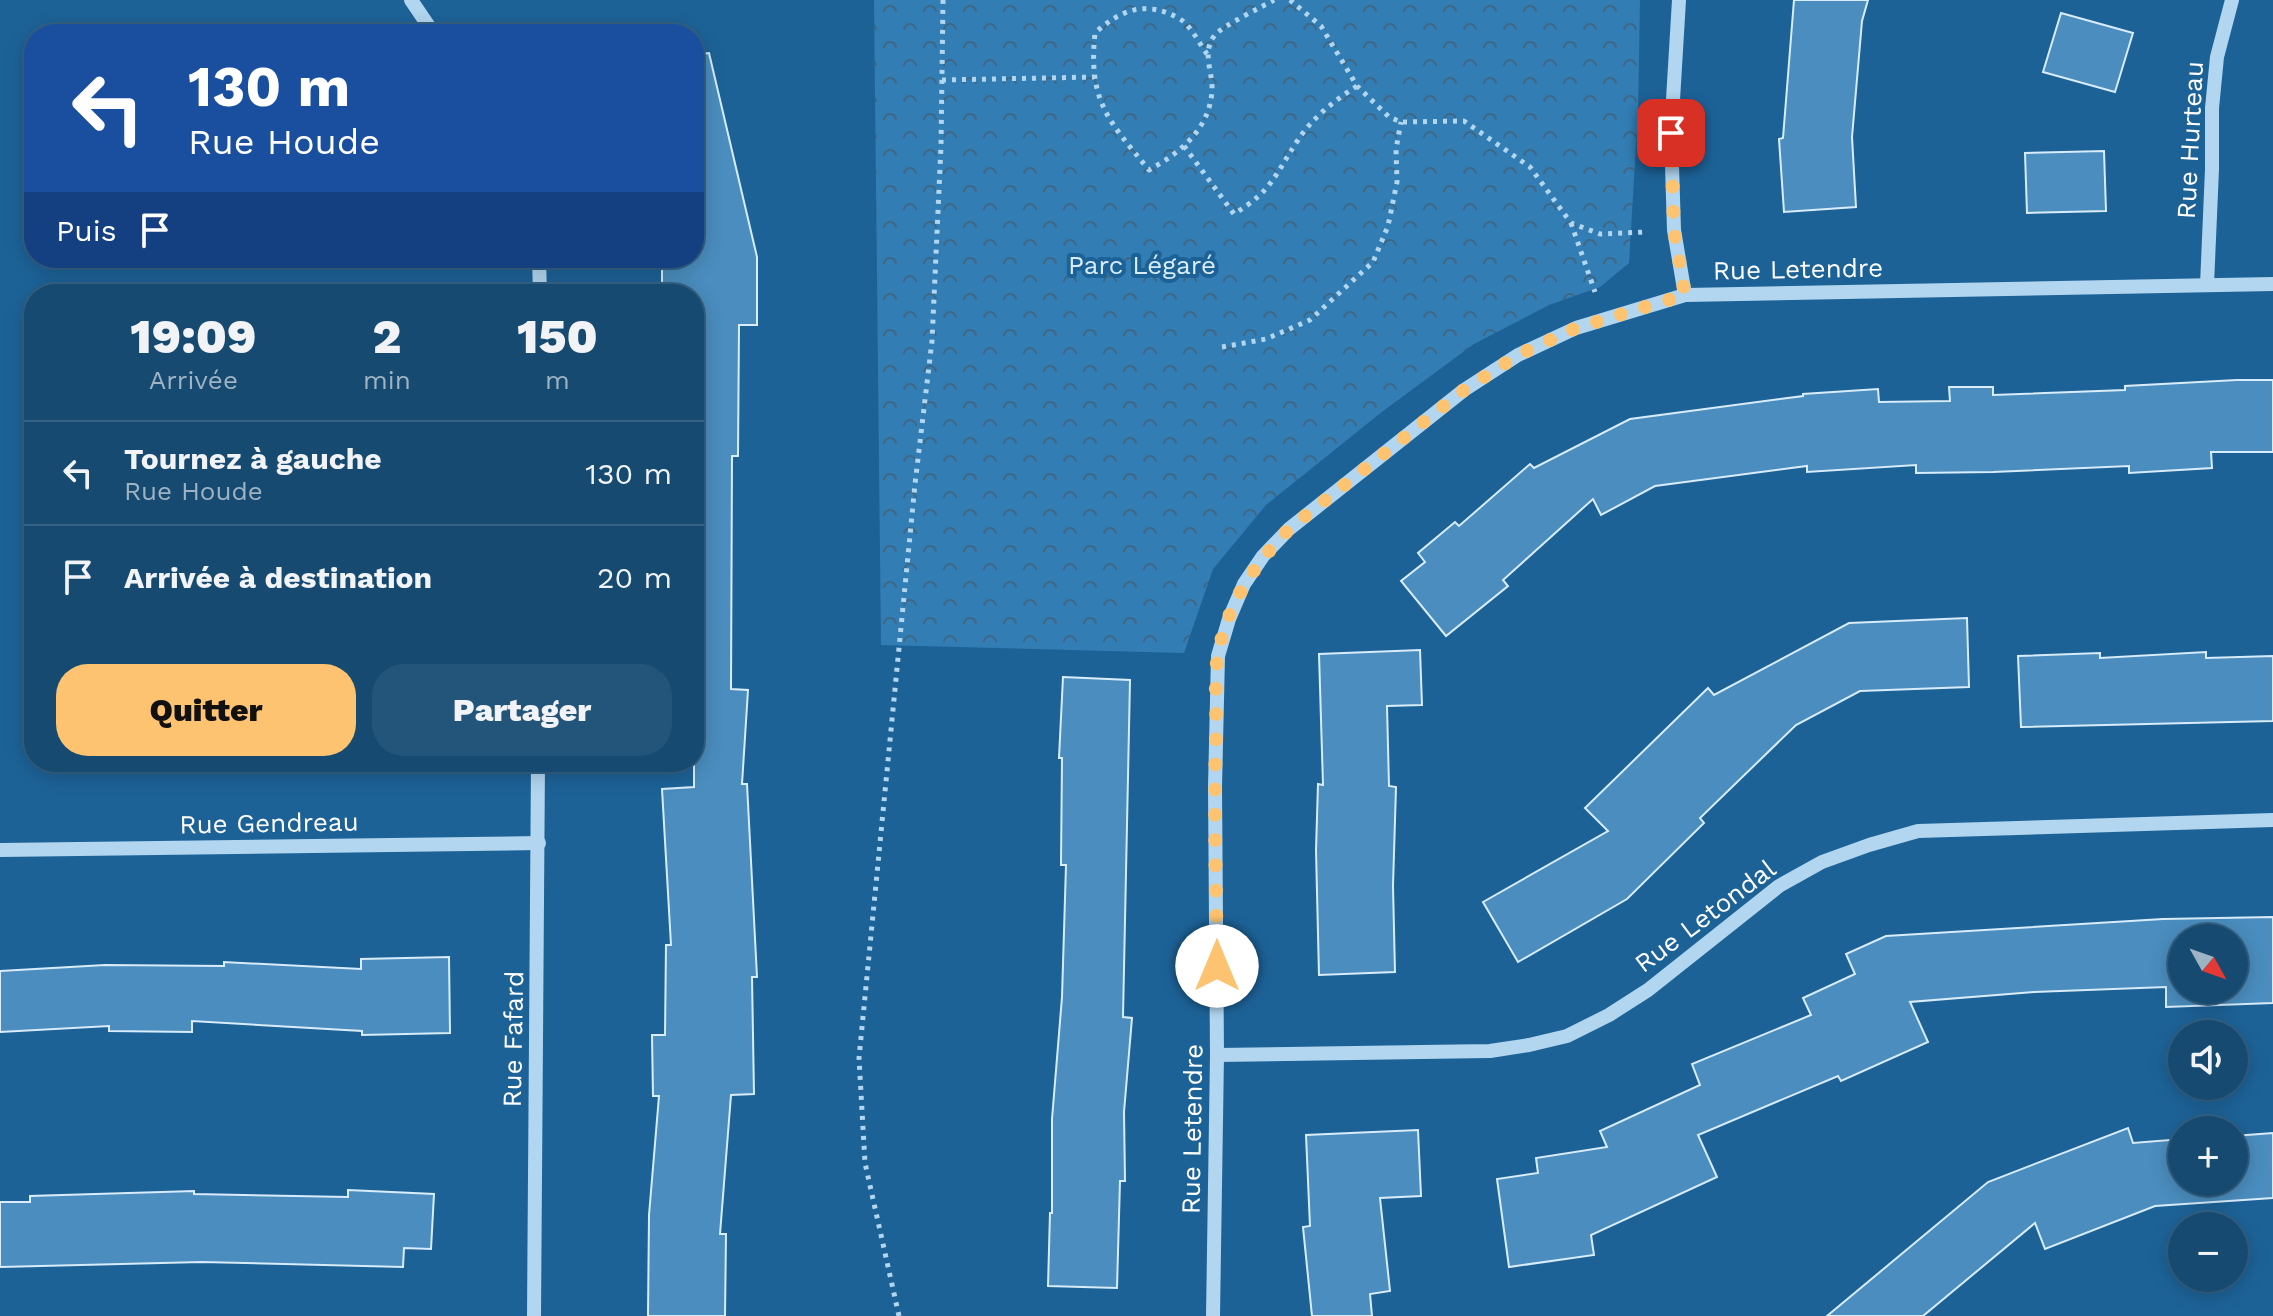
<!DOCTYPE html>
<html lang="fr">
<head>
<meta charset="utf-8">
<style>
  body { margin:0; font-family:"Work Sans",sans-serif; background:#235479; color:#f1f3f6; height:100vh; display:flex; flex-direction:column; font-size:30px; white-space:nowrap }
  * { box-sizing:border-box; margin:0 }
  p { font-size:26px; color:#9eb3c3 }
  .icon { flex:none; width:44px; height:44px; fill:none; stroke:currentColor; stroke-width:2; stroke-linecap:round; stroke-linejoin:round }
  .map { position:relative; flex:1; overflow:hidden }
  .sheet { position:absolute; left:24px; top:284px; width:680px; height:488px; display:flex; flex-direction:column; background:#164a71; border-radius:32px; box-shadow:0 4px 20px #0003,0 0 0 2px #356284 }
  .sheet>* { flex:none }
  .banner { position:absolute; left:24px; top:24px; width:680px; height:244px; border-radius:32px; box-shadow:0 4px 20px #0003,0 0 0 2px #356284; background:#1a4fa0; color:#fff; overflow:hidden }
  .needle { width:52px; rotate:130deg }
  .buttons { position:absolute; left:2168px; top:924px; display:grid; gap:16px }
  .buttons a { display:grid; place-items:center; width:80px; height:80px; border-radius:50%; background:#164a71; box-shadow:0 4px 20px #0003,0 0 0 2px #356284; font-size:40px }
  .pin { position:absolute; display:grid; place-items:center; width:68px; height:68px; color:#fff; margin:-34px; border-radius:16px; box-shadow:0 4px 12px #0006 }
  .me { position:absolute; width:88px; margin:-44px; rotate:0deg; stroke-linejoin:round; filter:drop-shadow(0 0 6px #0008) }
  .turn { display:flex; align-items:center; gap:28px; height:168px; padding:0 32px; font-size:36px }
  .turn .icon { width:104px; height:104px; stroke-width:2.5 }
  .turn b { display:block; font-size:56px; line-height:68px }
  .then { display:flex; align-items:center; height:76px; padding:0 32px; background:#0003; gap:16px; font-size:30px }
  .eta { display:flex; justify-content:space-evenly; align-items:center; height:136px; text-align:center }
  .eta b { font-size:48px; font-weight:800; line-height:56px }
  .button { display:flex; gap:16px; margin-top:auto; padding:16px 32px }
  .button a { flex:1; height:92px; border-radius:32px; background:#fec371; color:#111; font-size:32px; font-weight:800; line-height:92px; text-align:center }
  .button a+a { background:#235479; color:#f1f3f6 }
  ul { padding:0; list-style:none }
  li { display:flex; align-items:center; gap:24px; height:104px; padding:0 32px; border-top:2px solid #356284 }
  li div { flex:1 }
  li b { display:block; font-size:30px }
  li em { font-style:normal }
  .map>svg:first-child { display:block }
</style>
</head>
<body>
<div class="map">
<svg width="2273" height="1316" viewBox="0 0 2273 1316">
  <defs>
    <pattern id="park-crowns" width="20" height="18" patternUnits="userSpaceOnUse" patternTransform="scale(2)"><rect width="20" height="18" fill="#327db4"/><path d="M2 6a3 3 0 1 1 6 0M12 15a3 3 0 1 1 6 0" fill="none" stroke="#3e6785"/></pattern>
  </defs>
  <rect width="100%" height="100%" fill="#1d6297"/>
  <!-- park -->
  <path fill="url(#park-crowns)" d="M 874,0 L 1640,0 L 1638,112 L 1629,263 L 1600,287 L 1549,305 L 1474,344 L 1383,411 L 1266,505 L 1213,569 L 1184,653 L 881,645 Z"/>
  <!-- building -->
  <g fill="#4a8dbe" stroke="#d8ecfb" stroke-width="2" fill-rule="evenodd">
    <path d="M 1794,0 L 1868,0 L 1862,21 L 1852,137 L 1856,207 L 1784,212 L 1779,139 L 1783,138 Z"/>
    <path d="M 2061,13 L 2133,33 L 2115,92 L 2043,72 Z"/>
    <path d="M 709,53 L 757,257 L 757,325 L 739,325 L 738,456 L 732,456 L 731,689 L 748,690 L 742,784 L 747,784 L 757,977 L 752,977 L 754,1094 L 731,1095 L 720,1234 L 726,1234 L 725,1316 L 648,1316 L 649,1215 L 659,1096 L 653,1096 L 652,1035 L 665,1035 L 666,945 L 671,945 L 662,789 L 694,787 L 694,294 L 662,294 L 662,258 L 694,258 L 694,55 Z"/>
    <path d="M 2104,151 L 2106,211 L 2027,213 L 2025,153 Z"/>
    <path d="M 2237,380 L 2273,380 L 2273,452 L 2211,452 L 2212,468 L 2129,473 L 2129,466 L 1993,472 L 1916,473 L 1916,465 L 1807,472 L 1807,466 L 1655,486 L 1601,515 L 1593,499 L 1503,580 L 1508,586 L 1446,636 L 1401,581 L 1425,562 L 1418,553 L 1455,522 L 1459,526 L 1530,464 L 1534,468 L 1630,419 L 1803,396 L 1803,394 L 1878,389 L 1879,402 L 1950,401 L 1949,387 L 1993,387 L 1993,395 L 2125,390 L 2125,386 Z"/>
    <path d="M 1967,618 L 1969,687 L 1860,691 L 1796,725 L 1700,818 L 1704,823 L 1627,899 L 1518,962 L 1483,902 L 1608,831 L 1585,808 L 1708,688 L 1714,695 L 1849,623 Z"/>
    <path d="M 1420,650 L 1422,705 L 1387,706 L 1389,786 L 1396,787 L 1393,886 L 1395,972 L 1319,975 L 1316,850 L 1318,784 L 1323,785 L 1319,654 Z"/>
    <path d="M 2206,652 L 2206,658 L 2273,656 L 2273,721 L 2021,727 L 2018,656 L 2100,653 L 2100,658 Z"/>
    <path d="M 1063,677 L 1130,680 L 1123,1017 L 1132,1018 L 1124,1112 L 1125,1181 L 1120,1181 L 1117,1288 L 1048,1286 L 1050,1213 L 1052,1213 L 1052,1119 L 1062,997 L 1066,865 L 1061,865 L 1062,758 L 1059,758 Z"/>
    <path d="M 2273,917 L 2273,1003 L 2166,1007 L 2166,987 L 2034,992 L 1910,1002 L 1928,1042 L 1841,1081 L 1838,1076 L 1698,1135 L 1717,1177 L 1591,1235 L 1594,1255 L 1509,1267 L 1497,1179 L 1538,1173 L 1536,1158 L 1607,1147 L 1600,1131 L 1700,1085 L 1692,1064 L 1811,1015 L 1803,998 L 1855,974 L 1846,954 L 1886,936 L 2163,919 ZM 2182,938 L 2234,938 L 2234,990 L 2182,990 Z"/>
    <path d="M 449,957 L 450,1033 L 362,1035 L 362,1031 L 192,1021 L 192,1032 L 109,1031 L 109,1026 L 0,1032 L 0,971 L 105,965 L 224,966 L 224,962 L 361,969 L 361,959 Z"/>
    <path d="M 2128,1128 L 2133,1143 L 2182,1139 L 2182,1182 L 2234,1182 L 2234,1136 L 2273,1133 L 2273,1198 L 2155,1206 L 2045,1249 L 2035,1223 L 1923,1316 L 1827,1316 L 1988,1182 Z"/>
    <path d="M 1418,1130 L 1421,1196 L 1380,1198 L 1390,1291 L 1370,1294 L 1372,1316 L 1312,1316 L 1303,1227 L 1310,1226 L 1306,1135 Z"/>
    <path d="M 348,1190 L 434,1194 L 431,1249 L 404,1248 L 403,1267 L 202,1262 L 0,1267 L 0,1202 L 30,1202 L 30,1196 L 194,1191 L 194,1194 L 348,1197 Z"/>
  </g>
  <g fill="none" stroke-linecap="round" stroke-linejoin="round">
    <!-- path -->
    <g stroke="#b2d6ef" stroke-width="5" stroke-dasharray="4 6" stroke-linecap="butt">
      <path d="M 1290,0 L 1321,26 L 1357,86 L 1389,117 L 1401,122 L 1464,121 L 1530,167 L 1571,223 L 1600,234 L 1645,232"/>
      <path d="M 1207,54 C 1199,43 1191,26 1180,19 C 1147,0 1121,9 1095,33 C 1088,101 1108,120 1149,170 C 1180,153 1210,129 1212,90 C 1213,72 1201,52 1215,35 C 1222,26 1262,7 1274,0"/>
      <path d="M 942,80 L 1094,77"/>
      <path d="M 1184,146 L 1234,214 C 1273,190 1274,176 1298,140 C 1312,118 1335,100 1357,86"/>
      <path d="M 1571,223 L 1595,292"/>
      <path d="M 1222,347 L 1266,339 L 1310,320 L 1373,262 L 1388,226 L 1397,182 L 1396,149 L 1401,122"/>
      <path d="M 899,1316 L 865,1163 L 859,1058 L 915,484 L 932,341 L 941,146 L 943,0"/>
    </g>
    <!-- minor -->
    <g stroke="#b2d6ef" stroke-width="14">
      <path d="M 411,0 L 434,34"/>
      <path d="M 1679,0 L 1671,133 L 1674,230 L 1685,295"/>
      <path d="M 539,258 L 540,294"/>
      <path d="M 2207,285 L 2212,169 L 2212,108 L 2217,57 L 2232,0"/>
      <path d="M 0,850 L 539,843"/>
      <path d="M 1217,1055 L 1490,1051 L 1529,1045 L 1567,1036 L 1609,1015 L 1648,990 L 1779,886 L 1822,862 L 1869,845 L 1918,831 L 2273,820"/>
      <path d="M 534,1316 L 538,762"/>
      <path d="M 1213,1316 L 1217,1055 L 1215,787 L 1218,656 L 1229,619 L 1244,584 L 1263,556 L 1289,529 L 1464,390 L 1518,355 L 1576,328 L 1685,295 L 2273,284"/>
    </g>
  </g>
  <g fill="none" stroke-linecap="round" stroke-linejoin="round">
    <!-- route -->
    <path stroke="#fec371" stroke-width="14" stroke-dasharray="0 25.2" d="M 1217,966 C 1216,889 1214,811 1216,734 C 1217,708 1214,680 1218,655 C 1227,604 1254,565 1289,529 L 1464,390 L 1518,355 L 1576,328 L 1685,295 L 1674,230 L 1671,133"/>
  </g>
  <g text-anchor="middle" stroke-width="8" stroke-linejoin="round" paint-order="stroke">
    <!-- street labels -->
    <g font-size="26" fill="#fff" stroke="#1d6297">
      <text transform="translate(2190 140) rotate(-87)" y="9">Rue Hurteau</text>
      <text transform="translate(1798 269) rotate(-1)" y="9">Rue Letendre</text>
      <text transform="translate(269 823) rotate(-1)" y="9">Rue Gendreau</text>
      <text transform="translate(1705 916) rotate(-37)" y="9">Rue Letondal</text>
      <text transform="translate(513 1039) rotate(-89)" y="9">Rue Fafard</text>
      <text transform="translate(1192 1129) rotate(-89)" y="9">Rue Letendre</text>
    </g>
    <!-- park labels -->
    <g font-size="26" fill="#d8ecfb" stroke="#1d6297">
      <text x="1142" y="274">Parc Légaré</text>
    </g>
  </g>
</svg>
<div class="buttons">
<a><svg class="needle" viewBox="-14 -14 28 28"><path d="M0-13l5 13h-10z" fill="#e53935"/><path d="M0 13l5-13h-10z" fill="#9eb3c3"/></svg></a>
<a><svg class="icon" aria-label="sound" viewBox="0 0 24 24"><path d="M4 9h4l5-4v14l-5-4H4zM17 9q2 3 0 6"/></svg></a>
<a>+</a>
<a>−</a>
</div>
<div class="pin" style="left:1671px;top:133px;background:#d93025"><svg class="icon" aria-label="arrive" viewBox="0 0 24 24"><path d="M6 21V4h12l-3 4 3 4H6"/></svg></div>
<svg class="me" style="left:1217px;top:966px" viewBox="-20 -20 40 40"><circle r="19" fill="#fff"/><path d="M0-13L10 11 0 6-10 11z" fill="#fec371"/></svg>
<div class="banner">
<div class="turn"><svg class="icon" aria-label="left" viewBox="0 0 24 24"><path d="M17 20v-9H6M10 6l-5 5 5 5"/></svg><div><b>130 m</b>Rue Houde</div></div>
<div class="then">Puis<svg class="icon" aria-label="arrive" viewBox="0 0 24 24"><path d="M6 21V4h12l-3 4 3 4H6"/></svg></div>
</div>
<section class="sheet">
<div class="eta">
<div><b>19:09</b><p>Arrivée</p></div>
<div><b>2</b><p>min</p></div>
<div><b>150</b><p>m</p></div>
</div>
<ul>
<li><svg class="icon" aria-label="left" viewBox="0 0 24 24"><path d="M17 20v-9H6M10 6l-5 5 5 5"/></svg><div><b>Tournez à gauche</b><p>Rue Houde</p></div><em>130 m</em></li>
<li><svg class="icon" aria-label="arrive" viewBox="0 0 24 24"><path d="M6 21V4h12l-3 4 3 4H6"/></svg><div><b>Arrivée à destination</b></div><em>20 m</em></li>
</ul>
<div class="button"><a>Quitter</a><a>Partager</a></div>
</section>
</div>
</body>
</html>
